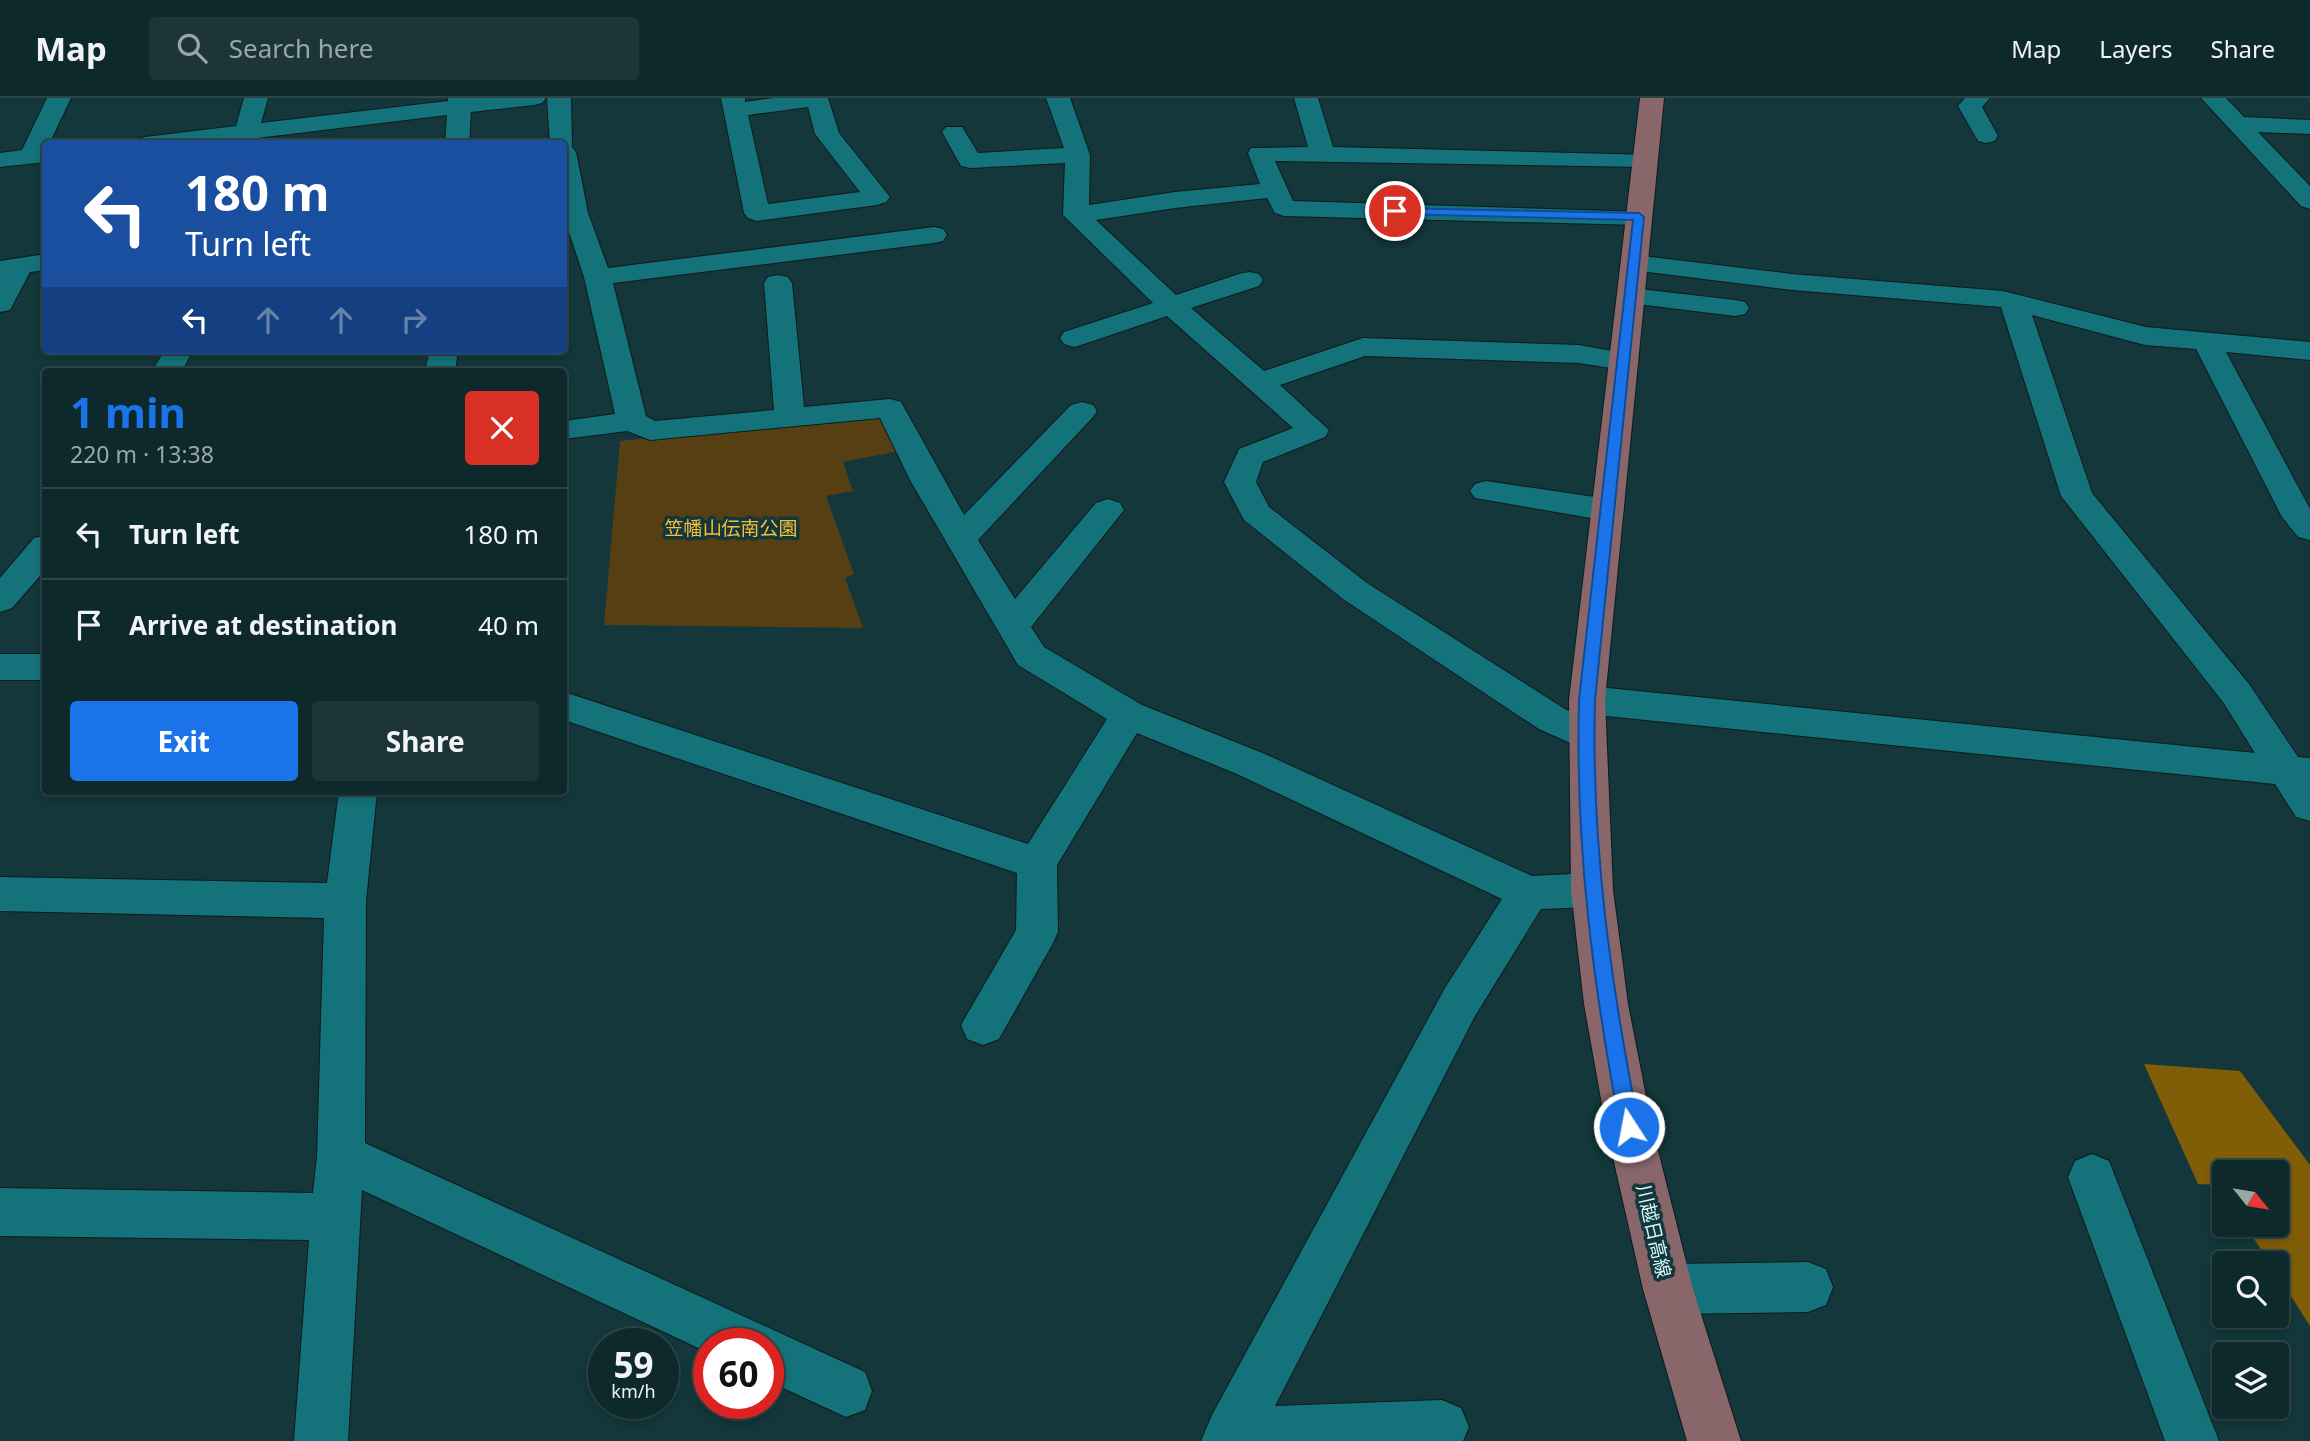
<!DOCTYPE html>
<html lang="en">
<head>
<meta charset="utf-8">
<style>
  body { margin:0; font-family:"Noto Sans","Noto Sans JP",sans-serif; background:#1c3538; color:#f1f3f6; height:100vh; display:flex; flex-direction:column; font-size:26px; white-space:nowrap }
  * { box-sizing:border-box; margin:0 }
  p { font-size:23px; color:#9ba6a9 }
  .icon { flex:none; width:38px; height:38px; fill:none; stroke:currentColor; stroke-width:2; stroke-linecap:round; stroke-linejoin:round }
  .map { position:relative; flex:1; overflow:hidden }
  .side { position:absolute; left:42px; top:270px; width:525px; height:427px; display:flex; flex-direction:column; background:#0e292c; border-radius:7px; box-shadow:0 4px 10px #0003,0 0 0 2px #2e4548 }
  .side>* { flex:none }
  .guide { position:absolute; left:42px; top:42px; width:525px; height:214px; border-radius:7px; box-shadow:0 4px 10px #0003,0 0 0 2px #2e4548; background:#1a4fa0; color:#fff; overflow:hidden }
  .needle { width:46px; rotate:120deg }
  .buttons { position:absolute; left:2212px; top:1062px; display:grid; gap:14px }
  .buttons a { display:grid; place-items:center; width:77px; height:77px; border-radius:7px; background:#0e292c; box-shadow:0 4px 10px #0003,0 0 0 2px #2e4548; font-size:35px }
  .speed { position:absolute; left:588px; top:1230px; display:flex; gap:14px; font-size:35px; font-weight:700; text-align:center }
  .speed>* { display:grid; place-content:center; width:91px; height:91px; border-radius:50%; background:#0e292c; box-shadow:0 4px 10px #0003,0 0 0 2px #2e4548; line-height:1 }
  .speed small { font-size:18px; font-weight:400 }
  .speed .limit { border:10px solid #d22; background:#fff; color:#111 }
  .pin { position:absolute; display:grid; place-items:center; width:60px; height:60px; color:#fff; margin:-30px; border:4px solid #fff; border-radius:50%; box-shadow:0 2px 7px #0007 }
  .me { position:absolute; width:77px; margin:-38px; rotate:349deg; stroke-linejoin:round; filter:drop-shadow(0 0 5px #0008) }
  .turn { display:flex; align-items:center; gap:24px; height:147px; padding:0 28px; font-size:32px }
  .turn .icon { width:91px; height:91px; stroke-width:2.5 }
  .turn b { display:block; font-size:49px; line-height:60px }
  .lanes { display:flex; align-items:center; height:66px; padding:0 28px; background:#0003; justify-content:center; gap:35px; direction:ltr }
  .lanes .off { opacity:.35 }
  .round { display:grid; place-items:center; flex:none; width:74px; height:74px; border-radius:7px; background:#1c3538 }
  .headline { display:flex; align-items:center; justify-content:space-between; height:119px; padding:0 28px }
  h1 { font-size:42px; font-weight:700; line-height:52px; color:#1a73e8 }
  .primary-button { display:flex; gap:14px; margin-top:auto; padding:14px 28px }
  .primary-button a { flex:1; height:80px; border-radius:7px; background:#1a73e8; color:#fff; font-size:28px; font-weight:700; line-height:80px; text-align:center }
  .primary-button a+a { background:#1c3538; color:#f1f3f6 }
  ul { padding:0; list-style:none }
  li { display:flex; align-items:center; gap:21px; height:91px; padding:0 28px; border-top:2px solid #2e4548 }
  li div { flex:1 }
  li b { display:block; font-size:26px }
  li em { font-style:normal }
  header { display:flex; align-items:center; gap:42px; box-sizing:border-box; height:98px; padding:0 35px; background:#0e292c; border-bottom:2px solid #2e4548 }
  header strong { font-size:33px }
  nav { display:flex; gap:38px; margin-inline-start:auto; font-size:24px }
  .search { width:490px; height:63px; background:#1c3538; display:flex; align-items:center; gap:18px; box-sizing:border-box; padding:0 24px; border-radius:7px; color:#9ba6a9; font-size:26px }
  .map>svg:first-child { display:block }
</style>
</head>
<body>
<header>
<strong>Map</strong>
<div class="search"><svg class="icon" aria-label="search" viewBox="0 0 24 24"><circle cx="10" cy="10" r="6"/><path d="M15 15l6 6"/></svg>Search here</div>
<nav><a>Map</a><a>Layers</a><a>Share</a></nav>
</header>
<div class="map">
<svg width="2310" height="1343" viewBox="0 0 2310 1343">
  <rect width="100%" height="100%" fill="#13373a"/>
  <!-- green -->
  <path fill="#564013" d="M 883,317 L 899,353 L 843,364 L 853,393 L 826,398 L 854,476 L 845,480 L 863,530 L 604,527 L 620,343 Z"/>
  <!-- forest -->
  <path fill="#805d07" d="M 2144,966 L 2240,973 L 2310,1067 L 2310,1228 L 2277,1176 L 2277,1166 L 2270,1165 L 2245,1127 L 2277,1127 L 2277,1074 L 2224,1074 L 2224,1095 L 2219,1087 L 2198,1086 Z"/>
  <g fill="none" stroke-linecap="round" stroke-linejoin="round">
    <defs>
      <g id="minor">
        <path d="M 47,0 L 71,0 L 49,46 L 46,46 L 46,64 L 0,69 L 0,55 L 22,52 Z"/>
        <path d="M 244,0 L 268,0 L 261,25 L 448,3 L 448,0 L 546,0 L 542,5 L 534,7 L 471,14 L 469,46 L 445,46 L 447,17 L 257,40 L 255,46 L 231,46 L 232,43 L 133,46 L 136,41 L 145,39 L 236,28 Z"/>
        <path d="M 547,0 L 571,0 L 572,49 L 576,54 L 588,115 L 608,170 L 934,129 L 943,131 L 947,137 L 943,143 L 934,145 L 613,185 L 646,318 L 655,323 L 774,312 L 764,185 L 768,179 L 778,177 L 788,179 L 792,185 L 804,309 L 890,301 L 901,304 L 964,417 L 1071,307 L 1082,304 L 1093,307 L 1097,313 L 1093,319 L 978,442 L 1015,501 L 1096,405 L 1108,401 L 1120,405 L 1124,412 L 1031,529 L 1044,549 L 1142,607 L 1265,656 L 1532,778 L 1592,775 L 1607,780 L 1613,792 L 1607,804 L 1592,809 L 1541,811 L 1475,918 L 1275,1308 L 1442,1302 L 1461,1310 L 1469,1329 L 1463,1343 L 1201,1343 L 1212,1317 L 1445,890 L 1502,801 L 1237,676 L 1137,635 L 1057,767 L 1058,834 L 1052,847 L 999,941 L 983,947 L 967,941 L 961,927 L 1016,832 L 1017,775 L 564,622 L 564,594 L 1028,746 L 1107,621 L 1018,567 L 910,382 L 880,320 L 650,342 L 627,333 L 564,341 L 564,323 L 615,316 L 584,179 L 564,119 L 564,46 L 550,46 Z"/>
        <path d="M 721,0 L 745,0 L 745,4 L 773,0 L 828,0 L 839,35 L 890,99 L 886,104 L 877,107 L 757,123 L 748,120 L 744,115 ZM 808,9 L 815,36 L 860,94 L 768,106 L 748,17 Z"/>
        <path d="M 1046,0 L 1070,0 L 1090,57 L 1089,107 L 1175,94 L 1260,86 L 1248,55 L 1251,50 L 1308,49 L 1294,0 L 1318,0 L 1333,49 L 1654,57 L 1657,62 L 1654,67 L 1645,69 L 1275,63 L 1293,103 L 1648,114 L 1652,119 L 1648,124 L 1639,127 L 1284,118 L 1275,115 L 1267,100 L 1175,110 L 1096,122 L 1176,197 L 1239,176 L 1249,174 L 1259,176 L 1263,182 L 1259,188 L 1191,210 L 1264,273 L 1363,240 L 1579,247 L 1634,257 L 1639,263 L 1634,269 L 1624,272 L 1579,265 L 1365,258 L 1280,287 L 1329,332 L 1325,339 L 1263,364 L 1256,384 L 1269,409 L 1367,485 L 1565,611 L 1599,628 L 1605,638 L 1599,648 L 1586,652 L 1539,631 L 1343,501 L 1244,422 L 1224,384 L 1239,351 L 1293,330 L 1167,218 L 1084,246 L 1074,249 L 1064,246 L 1060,240 L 1064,234 L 1153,205 L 1063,117 L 1065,65 L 970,70 L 961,68 L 942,34 L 946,29 L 962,29 L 978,55 L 1064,50 Z"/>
        <path d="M 1965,0 L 1990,0 L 1982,9 L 1998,38 L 1994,43 L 1986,45 L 1978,43 L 1958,8 Z"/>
        <path d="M 2201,0 L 2226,0 L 2244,19 L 2310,22 L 2310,36 L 2258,34 L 2310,88 L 2310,111 L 2301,108 Z"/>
        <path d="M 46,156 L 46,172 L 30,174 L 10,212 L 0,214 L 0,163 Z"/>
        <path d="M 1634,157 L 1792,176 L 2003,193 L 2146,229 L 2310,244 L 2310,262 L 2226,254 L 2310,411 L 2310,442 L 2298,439 L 2282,419 L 2196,251 L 2145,247 L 2032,217 L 2092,395 L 2249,586 L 2298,659 L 2310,660 L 2310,723 L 2296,719 L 2275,686 L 1587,616 L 1574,612 L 1569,602 L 1574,592 L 1587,588 L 2255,655 L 2223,604 L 2061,398 L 2001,209 L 1792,192 L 1624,171 L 1621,165 L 1624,159 Z"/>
        <path d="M 1631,190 L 1735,202 L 1745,204 L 1749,210 L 1745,216 L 1735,218 L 1621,204 L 1617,198 L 1621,192 Z"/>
        <path d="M 165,252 L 193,252 L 182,273 L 152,273 Z"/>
        <path d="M 430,252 L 458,252 L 455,273 L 425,273 Z"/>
        <path d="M 1486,383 L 1608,401 L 1620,405 L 1624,412 L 1620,419 L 1608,423 L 1475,400 L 1470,393 L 1475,386 Z"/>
        <path d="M 46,437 L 46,471 L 12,510 L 0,514 L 0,480 L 34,440 Z"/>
        <rect x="0" y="556" width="46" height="26"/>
        <path d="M 339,693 L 377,693 L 366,803 L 365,1045 L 865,1274 L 872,1293 L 865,1312 L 846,1319 L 768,1283 L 768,1246 L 709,1246 L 709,1255 L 362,1092 L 348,1343 L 294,1343 L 309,1142 L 0,1138 L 0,1090 L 313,1095 L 317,1058 L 324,820 L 0,813 L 0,779 L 327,785 Z"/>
        <path d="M 2092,1056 L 2109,1063 L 2219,1343 L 2165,1343 L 2068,1079 L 2075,1063 Z"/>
        <path d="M 1808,1164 L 1826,1171 L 1833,1189 L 1826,1207 L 1808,1214 L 1668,1216 L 1650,1209 L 1643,1191 L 1650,1173 L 1668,1166 Z"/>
      </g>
      <path id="major" d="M 1640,0 L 1664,0 L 1605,602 L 1613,792 L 1628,906 L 1652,1029 L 1693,1191 L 1741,1343 L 1687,1343 L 1643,1191 L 1606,1029 L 1584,906 L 1571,792 L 1569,602 Z"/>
    </defs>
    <!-- minor casing -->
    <use href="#minor" stroke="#0d1b1d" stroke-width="2"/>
    <!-- major casing -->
    <use href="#major" stroke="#0d1b1d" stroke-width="2"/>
    <!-- minor -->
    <use href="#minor" fill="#14737a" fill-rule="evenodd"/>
    <!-- major -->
    <use href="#major" fill="#886669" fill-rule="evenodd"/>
  </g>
  <!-- route -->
  <path fill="#1a73e8" stroke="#114b97" stroke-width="2" d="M 1391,110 L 1639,115 L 1644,119 L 1595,602 C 1591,748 1611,887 1639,1029 L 1636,1036 L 1629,1038 L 1622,1036 L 1620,1029 C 1593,886 1575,748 1579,602 L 1633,122 L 1395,116 L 1391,115 Z"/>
  <g text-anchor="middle" stroke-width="7" stroke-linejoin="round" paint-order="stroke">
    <!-- park labels -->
    <g font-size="19" fill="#f9bd36" stroke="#13373a">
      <text x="731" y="437">笠幡山伝南公園</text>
    </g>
    <!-- street labels -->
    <g font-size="19" fill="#d2f9fc" stroke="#13373a">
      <text transform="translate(1654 1133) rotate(77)" y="7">川越日高線</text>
    </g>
  </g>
</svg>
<div class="buttons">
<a><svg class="needle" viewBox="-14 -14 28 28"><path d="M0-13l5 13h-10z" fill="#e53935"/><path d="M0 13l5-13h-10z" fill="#9ba6a9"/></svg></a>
<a><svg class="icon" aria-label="search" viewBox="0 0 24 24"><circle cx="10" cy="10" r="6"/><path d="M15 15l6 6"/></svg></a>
<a><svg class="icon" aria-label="layers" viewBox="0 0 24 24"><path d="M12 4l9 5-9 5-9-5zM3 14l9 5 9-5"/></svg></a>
</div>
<div class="speed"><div>59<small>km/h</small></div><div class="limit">60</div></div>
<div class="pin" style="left:1395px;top:113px;background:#d93025"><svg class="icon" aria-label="arrive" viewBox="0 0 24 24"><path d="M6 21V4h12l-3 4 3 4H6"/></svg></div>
<svg class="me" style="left:1629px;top:1029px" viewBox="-20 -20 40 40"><circle r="17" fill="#1a73e8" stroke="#fff" stroke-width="3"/><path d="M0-11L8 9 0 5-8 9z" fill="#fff"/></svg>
<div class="guide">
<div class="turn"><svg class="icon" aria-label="left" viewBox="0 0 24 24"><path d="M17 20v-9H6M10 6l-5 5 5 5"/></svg><div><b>180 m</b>Turn left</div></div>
<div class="lanes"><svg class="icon" aria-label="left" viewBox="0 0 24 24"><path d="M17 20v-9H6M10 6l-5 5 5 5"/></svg><svg class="icon off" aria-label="ahead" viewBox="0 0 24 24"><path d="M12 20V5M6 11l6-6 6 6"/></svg><svg class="icon off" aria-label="ahead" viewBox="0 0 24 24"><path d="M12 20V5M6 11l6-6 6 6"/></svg><svg class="icon off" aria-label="right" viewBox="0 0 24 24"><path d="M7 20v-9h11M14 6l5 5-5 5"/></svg></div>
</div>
<section class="side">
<div class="headline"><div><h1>1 min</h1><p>220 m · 13:38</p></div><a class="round" style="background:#d93025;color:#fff"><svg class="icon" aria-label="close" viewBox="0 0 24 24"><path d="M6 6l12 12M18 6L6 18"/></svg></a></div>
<ul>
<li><svg class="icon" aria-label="left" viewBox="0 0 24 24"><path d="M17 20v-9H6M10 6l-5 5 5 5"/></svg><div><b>Turn left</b></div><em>180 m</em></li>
<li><svg class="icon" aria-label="arrive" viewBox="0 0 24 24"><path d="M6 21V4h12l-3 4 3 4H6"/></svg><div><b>Arrive at destination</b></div><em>40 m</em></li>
</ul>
<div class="primary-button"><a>Exit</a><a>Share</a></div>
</section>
</div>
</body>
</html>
